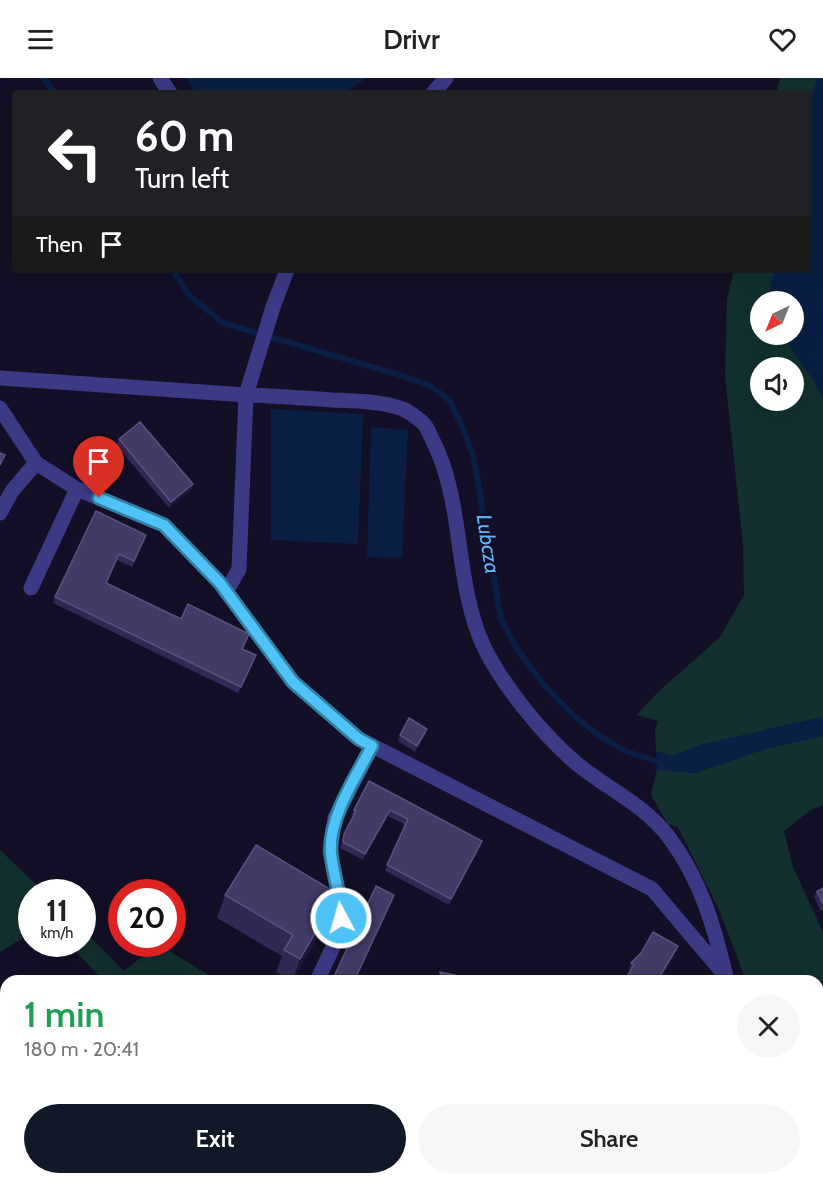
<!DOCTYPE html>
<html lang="en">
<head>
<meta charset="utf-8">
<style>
  body { margin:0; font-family:Cabin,sans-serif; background:#f6f6f6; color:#222; height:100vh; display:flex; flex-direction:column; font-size:22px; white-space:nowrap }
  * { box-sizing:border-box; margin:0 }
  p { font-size:20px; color:#767676 }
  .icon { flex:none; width:33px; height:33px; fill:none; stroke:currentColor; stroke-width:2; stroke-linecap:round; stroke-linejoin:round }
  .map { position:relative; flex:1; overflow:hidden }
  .side { position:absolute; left:0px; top:897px; width:824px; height:210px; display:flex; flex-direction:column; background:#fff; border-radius:18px 18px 0 0; box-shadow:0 6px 24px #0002 }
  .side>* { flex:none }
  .hud { position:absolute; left:12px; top:12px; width:800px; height:183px; border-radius:6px; box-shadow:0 6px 24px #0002; background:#202124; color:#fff; overflow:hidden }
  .needle { width:39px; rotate:223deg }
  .fabs { position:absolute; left:750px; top:213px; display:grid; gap:12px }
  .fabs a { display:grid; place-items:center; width:54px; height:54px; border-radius:50%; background:#fff; box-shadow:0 6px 24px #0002; font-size:30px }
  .speed { position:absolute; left:18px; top:801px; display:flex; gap:12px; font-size:30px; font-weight:700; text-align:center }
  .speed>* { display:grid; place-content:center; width:78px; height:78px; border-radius:50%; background:#fff; box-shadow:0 6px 24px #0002; line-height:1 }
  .speed small { font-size:15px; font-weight:400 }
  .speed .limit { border:9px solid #d22; background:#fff; color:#111 }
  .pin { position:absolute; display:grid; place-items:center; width:51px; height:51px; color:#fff; margin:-62px -26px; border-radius:50% 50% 50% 0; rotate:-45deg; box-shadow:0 0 6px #0007 }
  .pin .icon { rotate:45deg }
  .me { position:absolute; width:66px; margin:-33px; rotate:354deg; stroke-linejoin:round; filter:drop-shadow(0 0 4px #0008) }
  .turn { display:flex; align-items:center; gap:21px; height:126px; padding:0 24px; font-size:27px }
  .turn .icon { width:78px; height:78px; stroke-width:2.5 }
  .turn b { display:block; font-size:42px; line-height:51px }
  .then { display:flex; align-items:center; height:57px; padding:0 24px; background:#0003; gap:12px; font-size:22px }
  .round { display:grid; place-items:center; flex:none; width:63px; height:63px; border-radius:32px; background:#f6f6f6 }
  .overview { display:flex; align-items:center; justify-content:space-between; height:102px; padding:0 24px }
  h1 { font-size:36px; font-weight:600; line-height:45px; color:#1e9e55 }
  .cta { display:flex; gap:12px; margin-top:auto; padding:12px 24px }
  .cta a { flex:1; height:69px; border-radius:36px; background:#111827; color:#fff; font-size:24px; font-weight:600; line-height:69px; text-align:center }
  .cta a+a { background:#f6f6f6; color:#222 }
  header { display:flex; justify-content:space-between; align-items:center; height:78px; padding:0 24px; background:#fff; font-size:27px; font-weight:600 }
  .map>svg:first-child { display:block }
</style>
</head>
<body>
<header><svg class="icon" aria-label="menu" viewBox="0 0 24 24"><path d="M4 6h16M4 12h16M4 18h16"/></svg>Drivr<svg class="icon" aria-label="heart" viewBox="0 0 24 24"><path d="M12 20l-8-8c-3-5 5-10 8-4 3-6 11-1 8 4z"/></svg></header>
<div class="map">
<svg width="823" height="1107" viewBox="0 0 823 1107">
  <rect width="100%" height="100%" fill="#130f26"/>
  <!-- green -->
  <g fill="#12302f" fill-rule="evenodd">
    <path d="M 780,0 L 823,0 L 823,639 L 704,666 L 671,678 L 656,673 L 655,653 L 658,643 L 637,637 L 656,616 L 720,559 L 744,517 L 743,467 L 725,297 L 727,221 L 734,192 L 808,192 L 808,15 L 777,15 ZM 760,224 L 794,224 L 794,256 L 760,256 ZM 760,290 L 794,290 L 794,322 L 760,322 Z"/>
    <path d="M 823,658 L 823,727 L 809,733 L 784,753 L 793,789 L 823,854 L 823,963 L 818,961 L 818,903 L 746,903 L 720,834 L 678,749 L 668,746 L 651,717 L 657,691 L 694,695 L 768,670 Z"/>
    <path d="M 0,772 L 44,814 L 32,814 L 31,855 L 0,874 Z"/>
    <path d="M 83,852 L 124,893 L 158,866 L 218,903 L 104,903 L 68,866 L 82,866 Z"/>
    <path d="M 313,1101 L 533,1101 L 536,1107 L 312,1107 Z"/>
  </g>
  <!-- water -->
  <g fill="#0a1f44">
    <path d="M 186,0 L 367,0 L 344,15 L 196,15 Z"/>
    <path d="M 818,0 L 823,0 L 823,322 L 814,303 L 782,257 L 794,256 L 794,224 L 768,223 L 774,192 L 808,192 L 808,62 L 810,55 L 809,23 Z"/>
    <path d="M 271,331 L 363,336 L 358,466 L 271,462 Z"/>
    <path d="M 371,349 L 408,352 L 402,480 L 367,479 Z"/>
    <path d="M 823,639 L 823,658 L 768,670 L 694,695 L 657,691 L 656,673 L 671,678 L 704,666 Z"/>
  </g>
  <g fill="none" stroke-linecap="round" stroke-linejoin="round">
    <!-- stream -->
    <g stroke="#0a1f44" stroke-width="6">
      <path d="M 44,0 L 54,15"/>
      <path d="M 173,192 L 189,217 L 223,245 L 403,298 L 431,308 L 450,323 L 462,348 L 474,380 L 501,541 L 517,571 L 544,607 L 572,636 L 598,657 L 625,673 L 662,685"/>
    </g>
    <!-- minor -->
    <g stroke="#3d3a85" stroke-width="15">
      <path d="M 160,0 L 170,15"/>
      <path d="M 433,15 L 446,0"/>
      <path d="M 287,192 L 273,229 L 246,317 C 274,318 303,320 332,322 C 356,323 380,323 403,331 C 409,334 416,339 422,344 C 427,348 430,356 433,363 C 465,426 454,506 484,569 C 503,608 543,657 576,685 C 606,710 643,726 668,758 C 701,801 715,851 727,903"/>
      <path d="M 0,300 L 246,317 L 239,491 L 226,514"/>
      <path d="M 0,330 L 36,385 L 77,411 L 164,447 L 220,505 L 293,604 L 359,661 L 652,811 L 723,895"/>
      <path d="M 0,435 L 12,413 L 36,385"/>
      <path d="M 31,510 L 77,411"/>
      <path d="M 317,903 L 340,854 L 341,825 L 330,774 L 335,740 L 372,668"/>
      <path d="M 818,979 L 823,982"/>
      <path d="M 632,1101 L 633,1107"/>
    </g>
  </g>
  <!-- wall -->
  <g fill="#312854">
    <path d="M 119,361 L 193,406 L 191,412 L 169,430 L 116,367 Z"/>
    <path d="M 146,457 L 132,489 L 117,482 L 106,505 L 181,541 L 249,556 L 243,571 L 256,577 L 238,615 L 53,525 L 55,519 Z"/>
    <path d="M 427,651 L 425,657 L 415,674 L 398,663 L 400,657 Z"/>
    <path d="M 369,703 L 480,769 L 449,827 L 385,793 L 405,747 L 388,738 L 363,782 L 340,770 L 344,756 L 353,739 L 351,738 L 354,732 Z"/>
    <path d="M 823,810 L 823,832 L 821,833 L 814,819 L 817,813 Z"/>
    <path d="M 225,817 L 330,838 L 292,903 L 276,894 L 282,878 L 217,840 Z"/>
    <path d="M 678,868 L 676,874 L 659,903 L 624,903 L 630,892 L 629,891 L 631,885 Z"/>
    <path d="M 440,894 L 472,903 L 439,903 L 437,900 Z"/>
    <path d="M 721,1101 L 758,1101 L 758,1107 L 720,1107 L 721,1105 Z"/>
  </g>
  <!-- shaded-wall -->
  <g fill="#1d163a">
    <path d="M 193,406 L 191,412 L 169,430 L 171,424 Z"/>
    <path d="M 427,651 L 425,657 L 415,674 L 417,668 Z"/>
    <path d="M 390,732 L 388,738 L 363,782 L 365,776 Z"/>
    <path d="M 482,763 L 480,769 L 449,827 L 451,821 Z"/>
    <path d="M 338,816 L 330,838 L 292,903 L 300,881 Z"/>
    <path d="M 394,817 L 387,834 L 356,903 L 354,903 Z"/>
    <path d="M 678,868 L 676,874 L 659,903 L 657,903 Z"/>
    <path d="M 818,1069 L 823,1069 L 819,1081 L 818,1081 Z"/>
  </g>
  <!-- building -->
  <g fill="#433a66" stroke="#5a527e" stroke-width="1.5">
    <path d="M 140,344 L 193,406 L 171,424 L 119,361 Z"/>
    <path d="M 0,375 L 5,377 L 0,387 Z"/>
    <path d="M 96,433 L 146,457 L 134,483 L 119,476 L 106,505 L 181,541 L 188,526 L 249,556 L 242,571 L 256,577 L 241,609 L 55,519 Z"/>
    <path d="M 409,640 L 427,651 L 417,668 L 400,657 Z"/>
    <path d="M 369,703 L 482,763 L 451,821 L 387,787 L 408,741 L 390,732 L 365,776 L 343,764 L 344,756 L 356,733 L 354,732 Z"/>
    <path d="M 256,767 L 338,816 L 300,881 L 284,872 L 293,857 L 225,817 Z"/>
    <path d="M 376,808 L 394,817 L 354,903 L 332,903 Z"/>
    <path d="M 823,810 L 823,826 L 817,813 Z"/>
    <path d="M 653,854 L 678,868 L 657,903 L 624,903 L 634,887 L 631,885 L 641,875 Z"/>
    <path d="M 440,894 L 473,901 L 470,903 L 444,903 Z"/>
    <path d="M 818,1025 L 823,1026 L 823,1069 L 818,1069 Z"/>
    <path d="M 725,1101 L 758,1101 L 758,1107 L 721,1107 L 720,1105 L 725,1105 Z"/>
    <path d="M 823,1102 L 823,1107 L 800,1107 L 800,1105 Z"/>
  </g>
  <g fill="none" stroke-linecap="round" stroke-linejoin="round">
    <defs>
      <path id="route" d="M 99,420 L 164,447 L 220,505 L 293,604 L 359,661 L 372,668 C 356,699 328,740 331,775 C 333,797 341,817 341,840"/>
    </defs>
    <!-- route casing -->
    <use href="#route" stroke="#337fa1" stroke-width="15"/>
    <!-- route -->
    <use href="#route" stroke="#4fc3f7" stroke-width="10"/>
  </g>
  <g text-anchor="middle" stroke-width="6" stroke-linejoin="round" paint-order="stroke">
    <!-- water labels -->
    <g font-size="21" font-style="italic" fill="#62b6ff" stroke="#130f26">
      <text transform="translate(488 466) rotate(81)" y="7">Lubcza</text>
    </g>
  </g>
</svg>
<div class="fabs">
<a><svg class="needle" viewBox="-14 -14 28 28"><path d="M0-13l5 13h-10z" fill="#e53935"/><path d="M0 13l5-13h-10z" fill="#767676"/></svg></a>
<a><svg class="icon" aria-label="sound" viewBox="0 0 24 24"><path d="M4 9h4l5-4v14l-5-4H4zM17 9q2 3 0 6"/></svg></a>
</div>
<div class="speed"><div>11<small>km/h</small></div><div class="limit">20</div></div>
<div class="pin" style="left:99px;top:420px;background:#d93025"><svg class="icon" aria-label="arrive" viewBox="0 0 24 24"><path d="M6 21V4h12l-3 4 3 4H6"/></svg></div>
<svg class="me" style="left:341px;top:840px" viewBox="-20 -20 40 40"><circle r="17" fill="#4fc3f7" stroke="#fff" stroke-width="3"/><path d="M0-11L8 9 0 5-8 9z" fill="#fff"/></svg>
<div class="hud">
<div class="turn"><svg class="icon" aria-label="left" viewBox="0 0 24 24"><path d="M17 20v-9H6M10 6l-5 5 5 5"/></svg><div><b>60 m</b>Turn left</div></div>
<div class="then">Then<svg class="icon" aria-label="arrive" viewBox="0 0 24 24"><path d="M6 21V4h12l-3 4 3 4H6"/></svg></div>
</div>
<section class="side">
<div class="overview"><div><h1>1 min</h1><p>180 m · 20:41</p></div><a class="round"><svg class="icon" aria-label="close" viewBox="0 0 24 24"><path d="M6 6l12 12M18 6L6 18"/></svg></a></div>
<div class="cta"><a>Exit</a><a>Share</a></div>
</section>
</div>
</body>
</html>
